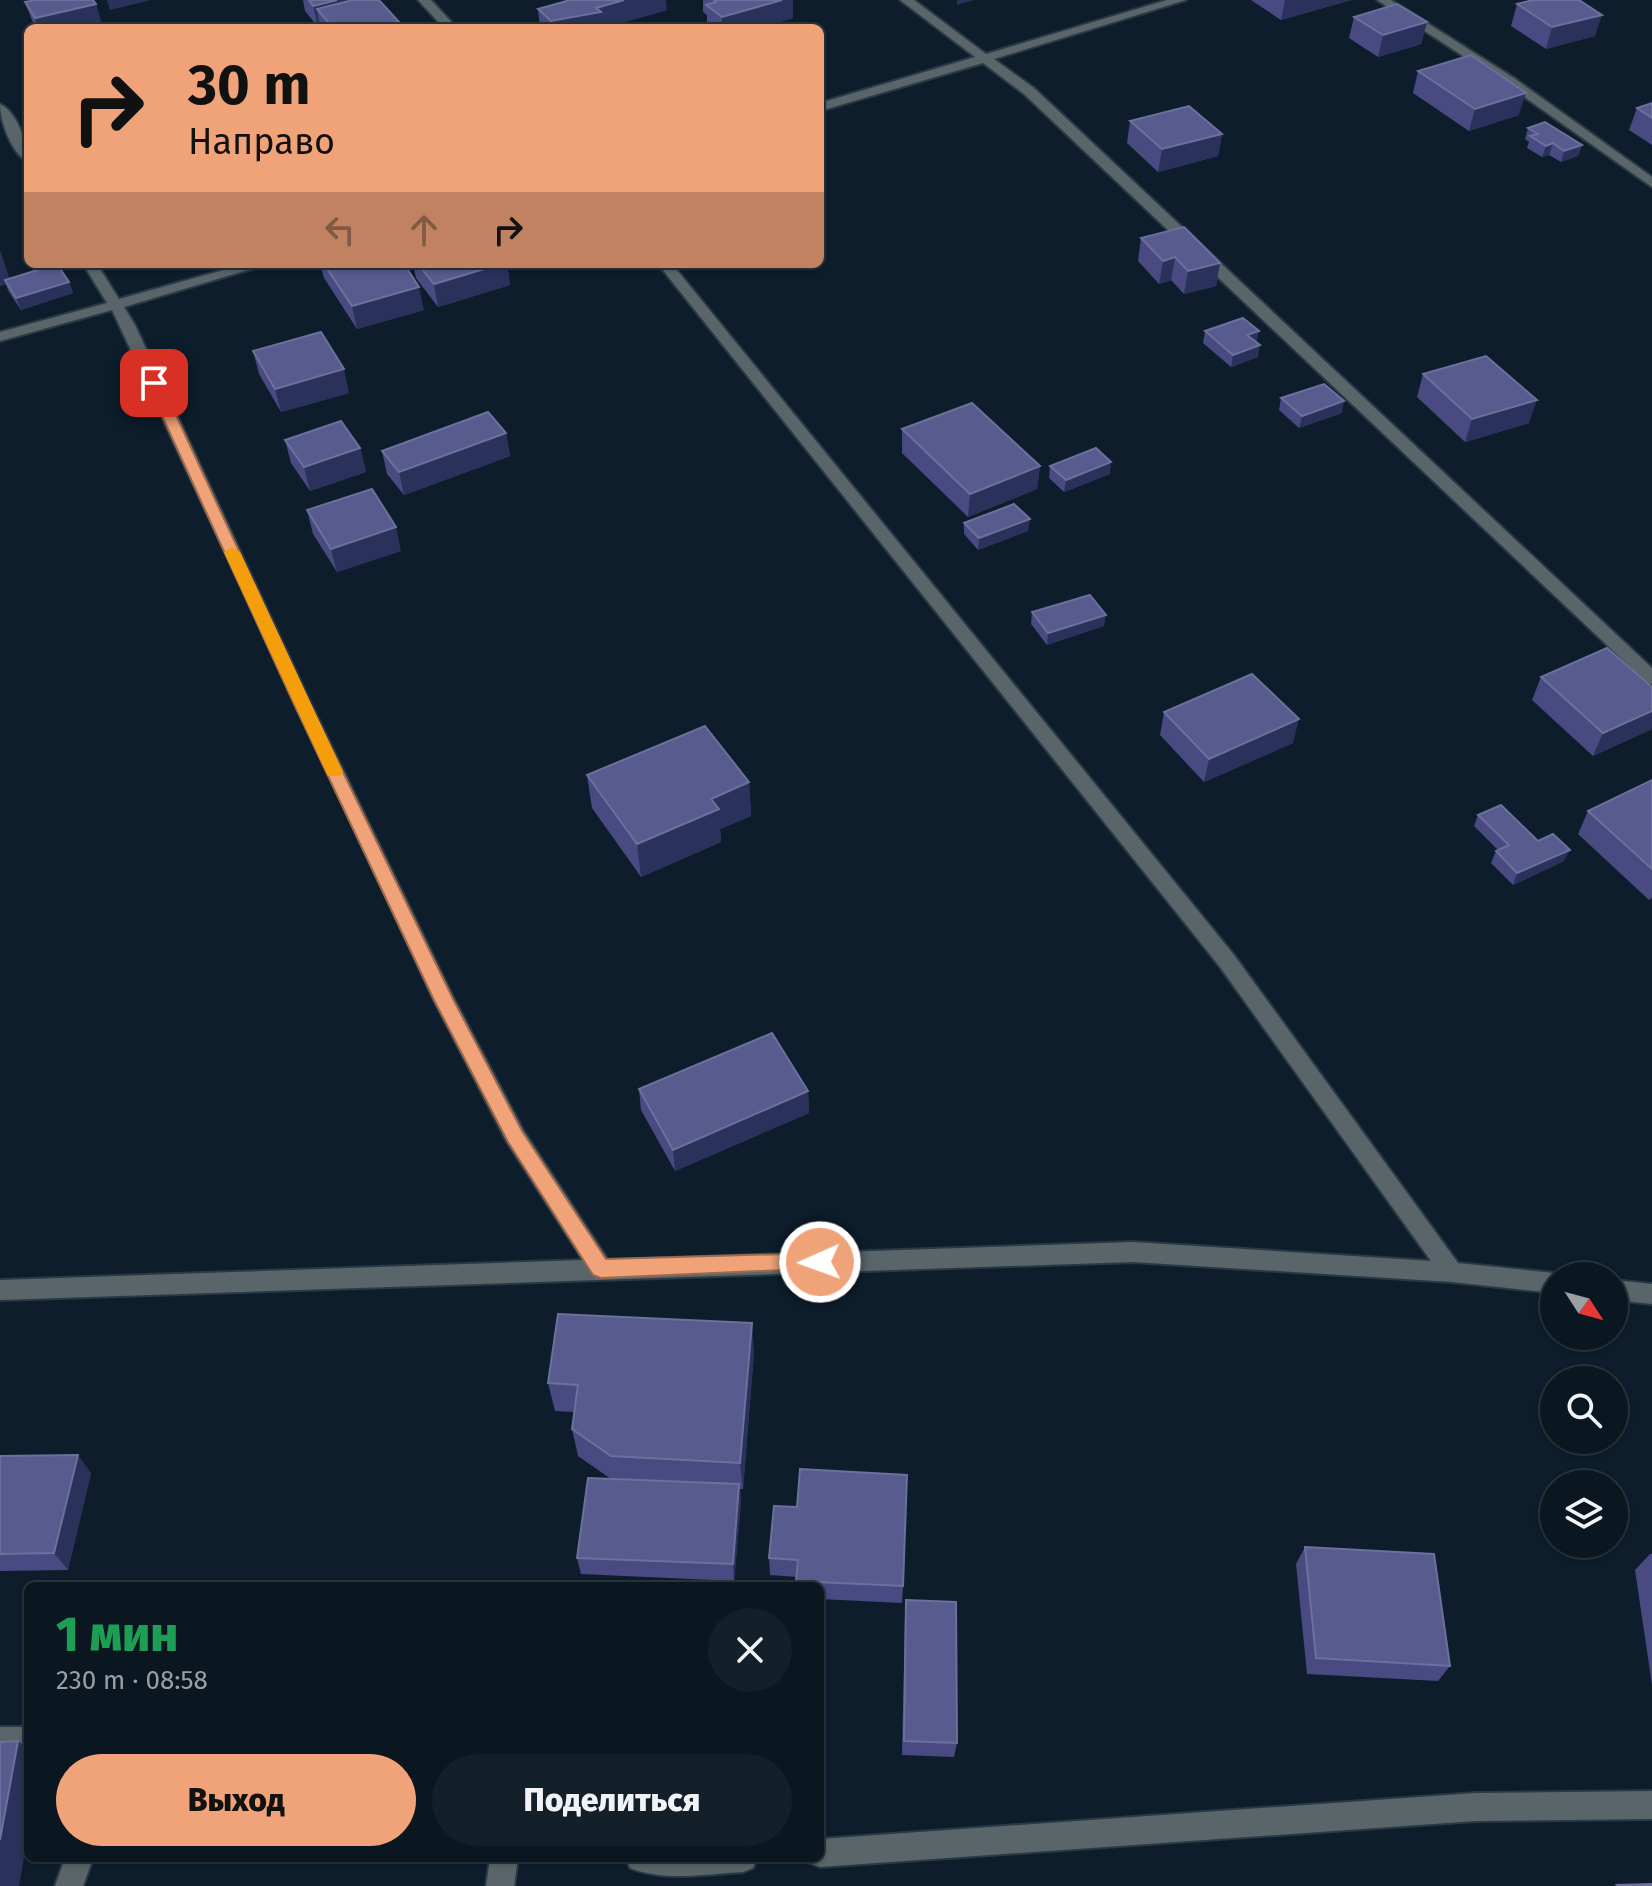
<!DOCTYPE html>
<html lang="ru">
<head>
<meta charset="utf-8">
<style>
  body { margin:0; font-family:"Fira Sans",sans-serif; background:#131f29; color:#f1f3f6; height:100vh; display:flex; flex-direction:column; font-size:30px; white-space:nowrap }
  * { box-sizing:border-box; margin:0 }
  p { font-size:26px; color:#999fa5 }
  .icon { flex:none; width:44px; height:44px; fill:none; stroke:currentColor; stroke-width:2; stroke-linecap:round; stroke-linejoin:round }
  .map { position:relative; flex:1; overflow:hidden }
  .panel { position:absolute; left:24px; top:1582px; width:800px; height:280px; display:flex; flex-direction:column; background:#0a1620; border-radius:12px; box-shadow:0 2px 6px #0004,0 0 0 2px #2a353e }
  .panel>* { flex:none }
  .guide { position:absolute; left:24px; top:24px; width:800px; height:244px; border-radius:12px; box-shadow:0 2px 6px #0004,0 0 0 2px #2a353e; background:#f0a378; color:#111; overflow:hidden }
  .needle { width:52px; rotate:126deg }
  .buttons { position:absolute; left:1540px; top:1262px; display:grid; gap:16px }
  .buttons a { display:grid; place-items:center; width:88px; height:88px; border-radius:50%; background:#0a1620; box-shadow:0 2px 6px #0004,0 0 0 2px #2a353e; font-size:40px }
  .pin { position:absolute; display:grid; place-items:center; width:68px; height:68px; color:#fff; margin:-34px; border-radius:16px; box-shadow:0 4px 12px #0006 }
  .me { position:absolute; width:88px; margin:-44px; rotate:268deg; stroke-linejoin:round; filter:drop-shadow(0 0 6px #0008) }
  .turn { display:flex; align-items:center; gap:28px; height:168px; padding:0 32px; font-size:36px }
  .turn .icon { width:104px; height:104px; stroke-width:2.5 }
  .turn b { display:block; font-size:56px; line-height:68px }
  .lanes { display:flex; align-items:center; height:76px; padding:0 32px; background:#0003; justify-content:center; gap:40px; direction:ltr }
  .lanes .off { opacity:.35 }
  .round { display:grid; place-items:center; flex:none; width:84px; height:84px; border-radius:42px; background:#131f29 }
  .head { display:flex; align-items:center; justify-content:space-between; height:136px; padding:0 32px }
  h1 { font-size:48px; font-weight:800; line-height:60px; color:#1e9e55 }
  .action { display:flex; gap:16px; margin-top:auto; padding:16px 32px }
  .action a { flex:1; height:92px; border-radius:48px; background:#f0a378; color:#111; font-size:32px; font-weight:800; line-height:92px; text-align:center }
  .action a+a { background:#131f29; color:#f1f3f6 }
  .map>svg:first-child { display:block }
</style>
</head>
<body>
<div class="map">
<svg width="1652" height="1886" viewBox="0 0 1652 1886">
  <rect width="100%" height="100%" fill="#0d1d2b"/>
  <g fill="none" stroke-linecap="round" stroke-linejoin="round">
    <defs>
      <g id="minor">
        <path d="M 418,0 L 431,0 L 457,28 L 444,28 Z"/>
        <path d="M 900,0 L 914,0 L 986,54 L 1167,0 L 1186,0 L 994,59 L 1034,88 L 1652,668 L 1652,684 L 1646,682 L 1024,94 L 983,63 L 820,111 L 820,103 L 975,57 Z"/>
        <path d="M 1377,0 L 1391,0 L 1514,78 L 1652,177 L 1652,187 L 1506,84 Z"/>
        <path d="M 0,104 C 17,112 28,144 28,162 C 12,154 0,122 0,104 Z"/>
        <path d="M 83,264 L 97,264 L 119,299 L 245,264 L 268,264 L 124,307 L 135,325 L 310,702 L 454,999 L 523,1130 L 608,1260 L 1133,1242 L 1431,1261 L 1220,967 L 658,264 L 672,264 L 1234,955 L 1458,1263 L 1554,1273 L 1562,1276 L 1554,1276 L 1554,1293 L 1452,1282 L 1133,1262 L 0,1300 L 0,1280 L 583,1260 L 507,1142 L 434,1000 L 112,310 L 0,341 L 0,332 L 107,303 Z"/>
        <path d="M 1614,1280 L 1652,1284 L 1652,1304 L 1614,1300 Z"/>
        <rect x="0" y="1727" width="28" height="26"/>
        <path d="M 1652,1791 L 1652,1819 L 1476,1821 L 820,1867 L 810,1863 L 808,1858 L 820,1858 L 820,1839 L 1476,1793 Z"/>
        <path d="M 65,1858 L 93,1858 L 83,1886 L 55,1886 Z"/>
        <path d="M 490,1858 L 518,1858 L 514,1886 L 486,1886 Z"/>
        <path d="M 626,1858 L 757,1858 L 753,1868 L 743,1872 C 706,1874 666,1882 630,1868 Z"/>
      </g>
    </defs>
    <!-- minor casing -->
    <use href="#minor" stroke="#293946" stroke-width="4"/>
    <!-- minor -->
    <use href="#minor" fill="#596568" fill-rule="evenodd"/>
  </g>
  <!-- wall -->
  <g fill="#484a81">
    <path d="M 303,0 L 379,0 L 400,28 L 318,27 L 305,11 Z"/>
    <path d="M 703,0 L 793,0 L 793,18 L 760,28 L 709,28 L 707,27 L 707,15 L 703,12 Z"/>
    <path d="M 1251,0 L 1351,0 L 1281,20 Z"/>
    <path d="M 25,2 L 96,4 L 102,26 L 93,28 L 35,28 Z"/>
    <path d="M 1517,4 L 1595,36 L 1546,49 L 1511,26 Z"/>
    <path d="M 538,9 L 667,10 L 603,28 L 540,28 Z"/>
    <path d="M 1354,17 L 1427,22 L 1421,44 L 1378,57 L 1349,38 Z"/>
    <path d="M 1418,71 L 1519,115 L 1469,131 L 1413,93 Z"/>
    <path d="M 1652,103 L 1652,145 L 1629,130 L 1637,108 Z"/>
    <path d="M 1130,121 L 1222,134 L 1218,156 L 1158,172 L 1127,143 Z"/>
    <path d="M 1528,128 L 1582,145 L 1578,156 L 1561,162 L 1549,155 L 1542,157 L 1527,148 L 1529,142 L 1525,139 Z"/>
    <path d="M 1141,238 L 1220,263 L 1216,286 L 1184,294 L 1171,280 L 1159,284 L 1138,261 Z"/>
    <path d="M 0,251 L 9,278 L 8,279 L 69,282 L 73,293 L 21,310 L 9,292 L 5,283 L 4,285 L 0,286 Z"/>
    <path d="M 320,264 L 404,264 L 424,310 L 357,329 L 324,278 Z"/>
    <path d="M 413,264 L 507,264 L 510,285 L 438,307 L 416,278 Z"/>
    <path d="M 1205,331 L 1259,331 L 1256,342 L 1258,357 L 1231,367 L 1203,343 Z"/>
    <path d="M 253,351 L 349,393 L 281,412 L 259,374 Z"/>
    <path d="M 1423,374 L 1529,423 L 1465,442 L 1417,397 Z"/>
    <path d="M 1281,398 L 1342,413 L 1299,428 L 1279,410 Z"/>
    <path d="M 902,429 L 1040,466 L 1037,489 L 968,517 L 902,453 Z"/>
    <path d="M 506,433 L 510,456 L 404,495 L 387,474 L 382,451 Z"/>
    <path d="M 285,440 L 360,448 L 366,472 L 310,491 L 291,463 Z"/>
    <path d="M 1050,466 L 1110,474 L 1064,492 L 1049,478 Z"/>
    <path d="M 307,510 L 401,551 L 337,572 L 313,534 Z"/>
    <path d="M 964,523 L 1028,531 L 978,550 L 964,534 Z"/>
    <path d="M 1032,612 L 1104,626 L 1047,645 L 1031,624 Z"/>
    <path d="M 1541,677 L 1652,687 L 1652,729 L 1593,756 L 1532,700 Z"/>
    <path d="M 1164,712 L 1293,743 L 1204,782 L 1160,735 Z"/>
    <path d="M 587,775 L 749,782 L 751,816 L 720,829 L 721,842 L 641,877 L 592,808 Z"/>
    <path d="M 1652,780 L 1652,898 L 1649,900 L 1578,834 L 1588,811 Z"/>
    <path d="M 1478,815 L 1564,861 L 1513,885 L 1491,863 L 1496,851 L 1498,850 L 1474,826 Z"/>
    <path d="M 639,1089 L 808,1091 L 809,1113 L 675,1171 L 641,1110 Z"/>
    <path d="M 754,1352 L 743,1489 L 740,1489 L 741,1502 L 734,1581 L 581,1574 L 577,1558 L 611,1479 L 578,1456 L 572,1429 L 574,1412 L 555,1411 L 548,1383 Z"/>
    <path d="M 0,1456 L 91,1473 L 68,1570 L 0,1571 Z"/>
    <path d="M 774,1506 L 903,1586 L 902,1603 L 820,1599 L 820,1586 L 796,1586 L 797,1577 L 770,1575 L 769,1558 Z"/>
    <path d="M 1305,1547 L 1450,1666 L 1438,1681 L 1307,1674 L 1296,1564 Z"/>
    <path d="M 1650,1554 L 1652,1554 L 1652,1685 L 1635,1570 Z"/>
    <path d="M 906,1600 L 957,1743 L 954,1757 L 902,1755 L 905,1616 Z"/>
  </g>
  <!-- shaded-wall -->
  <g fill="#2a315a">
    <path d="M 107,0 L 151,0 L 110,10 Z"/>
    <path d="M 337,0 L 378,0 L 317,9 L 320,27 L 318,27 L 313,6 Z"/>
    <path d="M 624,0 L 666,0 L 667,10 L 603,28 L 552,28 L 551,21 Z"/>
    <path d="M 782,0 L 793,0 L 793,18 L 760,28 L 722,28 L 722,17 Z"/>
    <path d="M 957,0 L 974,0 L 957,5 Z"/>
    <path d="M 1285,0 L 1351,0 L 1281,20 Z"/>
    <path d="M 96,4 L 102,26 L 93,28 L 38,28 L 35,18 Z"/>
    <path d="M 1602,15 L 1595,36 L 1546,49 L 1552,27 Z"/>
    <path d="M 399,22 L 400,28 L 375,28 Z"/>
    <path d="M 1427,22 L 1421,44 L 1378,57 L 1383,35 Z"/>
    <path d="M 1526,93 L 1519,115 L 1469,131 L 1475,109 Z"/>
    <path d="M 1222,134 L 1218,156 L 1158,172 L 1162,149 Z"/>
    <path d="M 1553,143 L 1549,155 L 1542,157 L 1546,146 Z"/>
    <path d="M 1582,145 L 1578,156 L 1561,162 L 1564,151 Z"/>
    <path d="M 0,251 L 9,278 L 4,285 L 0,286 Z"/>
    <path d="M 1175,257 L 1171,280 L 1159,284 L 1163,261 Z"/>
    <path d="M 1220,263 L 1216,286 L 1184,294 L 1188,271 Z"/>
    <path d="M 501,264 L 507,264 L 510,285 L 438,307 L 434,284 Z"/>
    <path d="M 69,282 L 73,293 L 21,310 L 16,298 Z"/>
    <path d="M 419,287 L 424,310 L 357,329 L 352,306 Z"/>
    <path d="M 1259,331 L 1256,342 L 1247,335 Z"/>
    <path d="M 1260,345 L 1258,357 L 1231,367 L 1233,355 Z"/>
    <path d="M 344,369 L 349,393 L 281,412 L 275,389 Z"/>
    <path d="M 1537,400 L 1529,423 L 1465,442 L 1472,419 Z"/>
    <path d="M 1344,401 L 1342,413 L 1299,428 L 1302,416 Z"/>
    <path d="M 506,433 L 510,456 L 404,495 L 399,472 Z"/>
    <path d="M 360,448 L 366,472 L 310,491 L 304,467 Z"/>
    <path d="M 1111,462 L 1110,474 L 1064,492 L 1066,480 Z"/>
    <path d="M 1040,466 L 1037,489 L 968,517 L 970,494 Z"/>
    <path d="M 1030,519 L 1028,531 L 978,550 L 979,538 Z"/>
    <path d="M 396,527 L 401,551 L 337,572 L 331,549 Z"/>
    <path d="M 1106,615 L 1104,626 L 1047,645 L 1048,633 Z"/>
    <path d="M 1652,711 L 1652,729 L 1593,756 L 1603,733 Z"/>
    <path d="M 1299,719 L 1293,743 L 1204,782 L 1209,759 Z"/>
    <path d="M 749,782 L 751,816 L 720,829 L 721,842 L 641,877 L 637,844 L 711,799 Z"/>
    <path d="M 1570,850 L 1564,861 L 1513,885 L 1517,873 Z"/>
    <path d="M 808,1091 L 809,1113 L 675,1171 L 673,1150 Z"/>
    <path d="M 752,1323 L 754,1352 L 743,1489 L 740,1463 Z"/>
    <path d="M 78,1455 L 91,1473 L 68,1570 L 54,1553 Z"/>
    <path d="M 739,1484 L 741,1502 L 734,1581 L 733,1564 Z"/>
    <path d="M 18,1741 L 28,1750 L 28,1835 L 19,1886 L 0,1886 L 0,1840 Z"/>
  </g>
  <!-- building -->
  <g fill="#575b8d" stroke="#6c709c" stroke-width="2">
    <path d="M 36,0 L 93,0 L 96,4 L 35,18 L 25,2 Z"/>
    <path d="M 309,0 L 337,0 L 313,6 Z"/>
    <path d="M 353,0 L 379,0 L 399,22 L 375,28 L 333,28 L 317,9 Z"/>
    <path d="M 570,0 L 624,0 L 596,8 L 601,12 L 551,21 L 538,9 Z"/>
    <path d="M 714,0 L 782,0 L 722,17 L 706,5 L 716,2 Z"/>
    <path d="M 1533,0 L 1579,0 L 1602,15 L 1552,27 L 1517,4 Z"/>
    <path d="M 1397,4 L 1427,22 L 1383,35 L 1354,17 Z"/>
    <path d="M 1471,55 L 1526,93 L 1475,109 L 1418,71 Z"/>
    <path d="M 1652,103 L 1652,118 L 1637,108 Z"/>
    <path d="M 1189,106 L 1222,134 L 1162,149 L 1130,121 Z"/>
    <path d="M 1545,122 L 1582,145 L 1564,151 L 1553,143 L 1546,146 L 1530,136 L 1538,134 L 1528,128 Z"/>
    <path d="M 1184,227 L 1220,263 L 1188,271 L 1175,257 L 1163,261 L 1141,238 Z"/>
    <path d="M 57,264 L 69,282 L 16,298 L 5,280 Z"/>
    <path d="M 324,264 L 404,264 L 419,287 L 352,306 Z"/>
    <path d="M 418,264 L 501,264 L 434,284 Z"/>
    <path d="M 1243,318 L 1259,331 L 1247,335 L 1260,345 L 1233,355 L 1205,331 Z"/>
    <path d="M 321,332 L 344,369 L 275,389 L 253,351 Z"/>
    <path d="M 1486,356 L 1537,400 L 1472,419 L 1423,374 Z"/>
    <path d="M 1324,384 L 1344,401 L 1302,416 L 1281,398 Z"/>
    <path d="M 972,403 L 1040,466 L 970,494 L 902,429 Z"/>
    <path d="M 488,412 L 506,433 L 399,472 L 382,451 Z"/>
    <path d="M 341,421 L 360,448 L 304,467 L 285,440 Z"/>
    <path d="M 1096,448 L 1111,462 L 1066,480 L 1050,466 Z"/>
    <path d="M 372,489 L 396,527 L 331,549 L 307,510 Z"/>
    <path d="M 1014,504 L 1030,519 L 979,538 L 964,523 Z"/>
    <path d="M 1090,595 L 1106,615 L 1048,633 L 1032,612 Z"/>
    <path d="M 1607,648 L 1652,687 L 1652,711 L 1603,733 L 1541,677 Z"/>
    <path d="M 1252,674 L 1299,719 L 1209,759 L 1164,712 Z"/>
    <path d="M 705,726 L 749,782 L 711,799 L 719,809 L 637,844 L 587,775 Z"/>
    <path d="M 1652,780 L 1652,869 L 1588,811 Z"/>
    <path d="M 1501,805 L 1538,841 L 1553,834 L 1570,850 L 1517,873 L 1496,851 L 1509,845 L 1478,815 Z"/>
    <path d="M 772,1033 L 808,1091 L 673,1150 L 639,1089 Z"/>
    <path d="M 558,1314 L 752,1323 L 740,1463 L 611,1456 L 572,1429 L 578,1385 L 548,1383 Z"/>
    <path d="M 78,1455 L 54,1553 L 0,1554 L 0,1456 Z"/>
    <path d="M 800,1469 L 907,1475 L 903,1586 L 796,1581 L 798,1560 L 769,1558 L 774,1506 L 797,1507 Z"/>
    <path d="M 588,1478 L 739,1484 L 733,1564 L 577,1558 Z"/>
    <path d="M 1305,1547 L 1434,1554 L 1450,1666 L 1316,1658 Z"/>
    <path d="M 906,1600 L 956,1602 L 957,1743 L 904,1741 Z"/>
    <path d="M 18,1741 L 0,1840 L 0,1742 Z"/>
    <path d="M 1652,1884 L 1652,1886 L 1618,1886 L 1617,1885 Z"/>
  </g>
  <!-- route -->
  <path fill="#f0a378" stroke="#9c6a4e" stroke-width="2" d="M 154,379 L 161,383 L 309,702 L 453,999 L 522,1131 L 606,1259 L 820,1253 L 827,1256 L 830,1262 L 827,1268 L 601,1278 L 593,1275 L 508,1142 L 434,1000 L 293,702 L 147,383 Z"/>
  <!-- slow -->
  <path fill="#f59e0b" d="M 232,547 L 240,552 L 343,772 L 340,776 L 328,776 L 326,772 L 224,552 Z"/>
</svg>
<div class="buttons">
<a><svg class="needle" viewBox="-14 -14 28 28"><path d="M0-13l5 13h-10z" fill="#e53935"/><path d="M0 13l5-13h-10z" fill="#999fa5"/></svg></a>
<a><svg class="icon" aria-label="search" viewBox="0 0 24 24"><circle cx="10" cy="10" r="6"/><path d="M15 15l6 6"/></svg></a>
<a><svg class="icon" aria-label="layers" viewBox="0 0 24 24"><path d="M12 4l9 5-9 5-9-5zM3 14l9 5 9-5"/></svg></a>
</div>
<div class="pin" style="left:154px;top:383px;background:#d93025"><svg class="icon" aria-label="arrive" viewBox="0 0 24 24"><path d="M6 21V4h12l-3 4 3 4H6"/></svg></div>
<svg class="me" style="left:820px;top:1262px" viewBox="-20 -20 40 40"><circle r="17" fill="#f0a378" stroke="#fff" stroke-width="3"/><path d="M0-11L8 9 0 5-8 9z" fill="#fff"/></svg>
<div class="guide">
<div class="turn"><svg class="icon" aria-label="right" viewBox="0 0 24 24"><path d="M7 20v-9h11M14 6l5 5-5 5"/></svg><div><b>30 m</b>Направо</div></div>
<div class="lanes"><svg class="icon off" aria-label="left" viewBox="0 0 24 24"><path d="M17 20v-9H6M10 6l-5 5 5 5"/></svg><svg class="icon off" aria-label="ahead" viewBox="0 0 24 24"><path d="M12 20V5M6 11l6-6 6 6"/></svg><svg class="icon" aria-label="right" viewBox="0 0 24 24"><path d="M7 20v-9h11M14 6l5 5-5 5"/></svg></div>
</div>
<section class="panel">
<div class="head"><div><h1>1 мин</h1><p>230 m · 08:58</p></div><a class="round"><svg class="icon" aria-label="close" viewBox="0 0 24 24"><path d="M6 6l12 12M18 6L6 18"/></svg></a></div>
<div class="action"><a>Выход</a><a>Поделиться</a></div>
</section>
</div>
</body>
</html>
